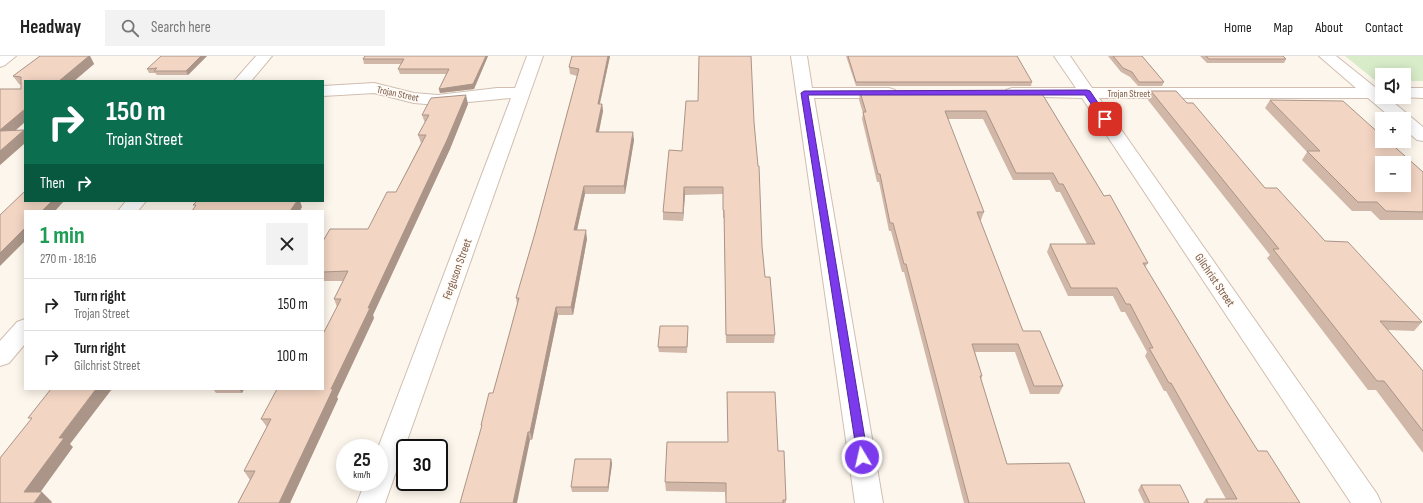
<!DOCTYPE html>
<html lang="en">
<head>
<meta charset="utf-8">
<style>
  body { margin:0; font-family:"Sofia Sans Condensed",sans-serif; background:#f2f2f2; color:#222; height:100vh; display:flex; flex-direction:column; font-size:15px; white-space:nowrap }
  * { box-sizing:border-box; margin:0 }
  p { font-size:13px; color:#767676 }
  .icon { flex:none; width:22px; height:22px; fill:none; stroke:currentColor; stroke-width:2; stroke-linecap:round; stroke-linejoin:round }
  .map { position:relative; flex:1; overflow:hidden }
  .panel { position:absolute; left:24px; top:154px; width:300px; height:180px; display:flex; flex-direction:column; background:#fff; border-radius:0px; box-shadow:0 2px 10px #0003 }
  .panel>* { flex:none }
  .hud { position:absolute; left:24px; top:24px; width:300px; height:122px; border-radius:0px; box-shadow:0 2px 10px #0003; background:#0b6e4f; color:#fff; overflow:hidden }
  .tools { position:absolute; left:1375px; top:12px; display:grid; gap:8px }
  .tools a { display:grid; place-items:center; width:36px; height:36px; border-radius:0px; background:#fff; box-shadow:0 2px 10px #0003; font-size:20px }
  .speed { position:absolute; left:336px; top:383px; display:flex; gap:8px; font-size:20px; font-weight:700; text-align:center }
  .speed>* { display:grid; place-content:center; width:52px; height:52px; border-radius:50%; background:#fff; box-shadow:0 2px 10px #0003; line-height:1 }
  .speed small { font-size:10px; font-weight:400 }
  .speed .limit { border:2px solid #111; border-radius:6px; background:#fff; color:#111 }
  .pin { position:absolute; display:grid; place-items:center; width:34px; height:34px; color:#fff; margin:-17px; border-radius:8px; box-shadow:0 2px 6px #0006 }
  .me { position:absolute; width:44px; margin:-22px; rotate:351deg; stroke-linejoin:round; filter:drop-shadow(0 0 3px #0008) }
  .turn { display:flex; align-items:center; gap:14px; height:84px; padding:0 16px; font-size:18px }
  .turn .icon { width:52px; height:52px; stroke-width:2.5 }
  .turn b { display:block; font-size:28px; line-height:34px }
  .then { display:flex; align-items:center; height:38px; padding:0 16px; background:#0003; gap:8px; font-size:15px }
  .round { display:grid; place-items:center; flex:none; width:42px; height:42px; border-radius:0px; background:#f2f2f2 }
  .summary { display:flex; align-items:center; justify-content:space-between; height:68px; padding:0 16px }
  h1 { font-size:24px; font-weight:700; line-height:30px; color:#1e9e55 }
  ul { padding:0; list-style:none }
  li { display:flex; align-items:center; gap:12px; height:52px; padding:0 16px; border-top:1px solid #e0e0e0 }
  li div { flex:1 }
  li b { display:block; font-size:15px }
  li em { font-style:normal }
  header { display:flex; align-items:center; gap:24px; box-sizing:border-box; height:56px; padding:0 20px; background:#fff; border-bottom:1px solid #e0e0e0 }
  header strong { font-size:19px }
  nav { display:flex; gap:22px; margin-inline-start:auto; font-size:14px }
  .search { width:280px; height:36px; background:#f2f2f2; display:flex; align-items:center; gap:10px; box-sizing:border-box; padding:0 14px; border-radius:0px; color:#767676; font-size:15px }
  .map>svg:first-child { display:block }
</style>
</head>
<body>
<header>
<strong>Headway</strong>
<div class="search"><svg class="icon" aria-label="search" viewBox="0 0 24 24"><circle cx="10" cy="10" r="6"/><path d="M15 15l6 6"/></svg>Search here</div>
<nav><a>Home</a><a>Map</a><a>About</a><a>Contact</a></nav>
</header>
<div class="map">
<svg width="1423" height="447" viewBox="0 0 1423 447">
  <rect width="100%" height="100%" fill="#fdf6ec"/>
  <!-- green -->
  <path fill="#d8ecc9" d="M 1345,0 L 1423,0 L 1423,25 L 1404,25 L 1404,19 L 1382,19 L 1382,25 L 1376,25 Z"/>
  <g fill="none" stroke-linecap="round" stroke-linejoin="round">
    <defs>
      <g id="minor">
        <path d="M 0,0 L 16,0 L 5,9 L 0,11 Z"/>
        <path d="M 256,0 L 272,0 L 251,25 L 234,25 Z"/>
        <path d="M 527,0 L 543,0 L 385,447 L 357,447 L 365,426 L 379,426 L 379,392 L 378,392 L 511,42 L 438,49 L 414,47 L 374,37 L 323,40 L 323,30 L 374,27 L 414,37 L 438,39 L 497,32 L 515,32 Z"/>
        <path d="M 791,0 L 807,0 L 812,32 L 889,32 L 895,34 L 897,37 L 895,40 L 889,42 L 814,42 L 883,447 L 855,447 Z"/>
        <path d="M 1054,0 L 1070,0 L 1092,32 L 1356,32 L 1319,0 L 1336,0 L 1376,32 L 1382,32 L 1382,41 L 1387,41 L 1423,71 L 1423,85 L 1417,84 L 1404,73 L 1404,63 L 1393,63 L 1368,42 L 1099,42 L 1377,438 L 1381,447 L 1351,447 L 1082,42 L 1006,40 L 1004,37 L 1006,34 L 1012,32 L 1076,32 Z"/>
        <path d="M 1404,32 L 1423,32 L 1423,42 L 1400,41 L 1404,41 Z"/>
        <path d="M 126,145 L 146,145 L 138,155 L 118,155 Z"/>
        <path d="M 25,263 L 25,288 L 9,307 L 0,310 L 0,285 L 17,266 Z"/>
      </g>
    </defs>
    <!-- minor casing -->
    <use href="#minor" stroke="#d1beb0" stroke-width="2"/>
    <!-- minor -->
    <use href="#minor" fill="#fff" fill-rule="evenodd"/>
  </g>
  <!-- wall -->
  <g fill="#d1b7a8">
    <path d="M 90,0 L 94,8 L 74,25 L 25,25 L 25,66 L 15,75 L 24,74 L 25,76 L 25,87 L 0,109 L 0,33 L 21,33 L 21,29 L 19,28 L 13,20 Z"/>
    <path d="M 207,0 L 188,19 L 157,19 L 155,17 L 149,17 L 147,13 Z"/>
    <path d="M 365,0 L 488,0 L 474,33 L 440,37 L 439,33 L 446,18 L 400,18 L 398,13 L 402,8 L 364,8 L 363,3 Z"/>
    <path d="M 572,0 L 610,0 L 600,48 L 602,48 L 603,55 L 599,76 L 634,84 L 625,138 L 585,138 L 577,174 L 587,183 L 573,259 L 558,259 L 532,384 L 530,384 L 482,371 L 481,369 L 493,337 L 509,279 L 517,248 L 516,242 L 535,177 L 577,20 L 570,18 L 569,11 Z"/>
    <path d="M 846,0 L 1017,0 L 1032,26 L 1031,30 L 856,30 Z"/>
    <path d="M 1108,0 L 1142,0 L 1164,26 L 1162,30 L 1138,30 L 1130,21 L 1121,16 Z"/>
    <path d="M 1200,0 L 1283,0 L 1286,3 L 1284,7 L 1207,7 Z"/>
    <path d="M 1151,35 L 1187,47 L 1265,132 L 1325,185 L 1422,266 L 1414,275 L 1388,274 L 1423,315 L 1423,397 L 1376,334 L 1368,334 L 1267,202 L 1270,199 L 1148,44 Z"/>
    <path d="M 860,36 L 1041,36 L 1104,140 L 1148,207 L 1145,211 L 1226,344 L 1258,395 L 1300,447 L 1203,447 L 1206,443 L 1226,443 L 1166,335 L 1164,335 L 1145,300 L 1147,296 L 1125,256 L 1121,256 L 1113,240 L 1068,240 L 1047,196 L 1050,188 L 1087,188 L 1060,136 L 1056,136 L 1050,124 L 1013,124 L 983,63 L 947,63 L 984,156 L 981,164 L 980,164 L 1023,275 L 1063,330 L 1059,338 L 1030,338 L 1015,296 L 975,296 L 982,320 L 981,324 L 1007,408 L 1085,447 L 964,447 L 904,216 L 902,216 L 891,175 L 889,175 L 879,126 L 877,126 L 862,63 L 863,57 L 859,44 Z"/>
    <path d="M 1270,44 L 1423,116 L 1423,164 L 1380,164 L 1371,155 L 1352,155 L 1302,104 L 1307,96 L 1265,52 Z"/>
    <path d="M 468,48 L 450,93 L 373,259 L 374,262 L 337,341 L 338,343 L 290,447 L 238,447 L 250,424 L 244,415 L 267,371 L 261,363 L 323,333 L 337,251 L 334,243 L 343,225 L 323,225 L 323,185 L 368,173 L 396,136 L 421,87 L 418,79 L 425,67 L 422,59 Z"/>
    <path d="M 754,66 L 762,190 L 765,221 L 775,279 L 774,287 L 726,287 L 724,162 L 723,162 L 723,138 L 685,139 L 683,165 L 663,164 L 663,156 L 682,95 Z"/>
    <path d="M 688,276 L 687,297 L 659,296 L 658,291 Z"/>
    <path d="M 213,333 L 244,333 L 242,337 L 216,337 Z"/>
    <path d="M 727,336 L 778,395 L 786,444 L 786,447 L 726,447 L 725,436 L 666,435 L 665,426 L 728,386 Z"/>
    <path d="M 611,403 L 612,408 L 608,436 L 572,436 L 571,431 Z"/>
    <path d="M 1141,429 L 1189,447 L 1144,447 L 1138,434 Z"/>
  </g>
  <!-- shaded-wall -->
  <g fill="#aa9588">
    <path d="M 79,0 L 90,0 L 94,8 L 74,25 L 59,25 Z"/>
    <path d="M 201,0 L 207,0 L 188,19 L 186,15 Z"/>
    <path d="M 486,0 L 488,0 L 474,33 L 440,37 L 439,33 Z"/>
    <path d="M 608,0 L 610,0 L 598,55 L 598,48 Z"/>
    <path d="M 466,39 L 468,48 L 450,93 L 373,259 L 374,262 L 337,341 L 338,343 L 290,447 L 279,447 L 368,252 Z"/>
    <path d="M 602,48 L 603,55 L 597,84 L 596,76 Z"/>
    <path d="M 25,53 L 25,66 L 5,83 L 0,76 L 0,74 Z"/>
    <path d="M 24,74 L 25,76 L 25,87 L 0,109 L 0,95 Z"/>
    <path d="M 633,76 L 634,84 L 625,138 L 624,130 Z"/>
    <path d="M 584,130 L 585,138 L 575,183 L 574,174 Z"/>
    <path d="M 684,131 L 685,139 L 683,165 L 683,157 Z"/>
    <path d="M 52,145 L 64,145 L 55,155 L 42,155 Z"/>
    <path d="M 297,145 L 300,145 L 302,151 L 300,155 L 290,155 Z"/>
    <path d="M 25,172 L 25,185 L 0,210 L 0,197 Z"/>
    <path d="M 586,174 L 587,183 L 573,259 L 571,251 Z"/>
    <path d="M 556,251 L 558,259 L 532,384 L 530,376 Z"/>
    <path d="M 96,333 L 112,333 L 70,388 L 73,391 L 34,445 L 24,436 L 59,382 Z"/>
    <path d="M 239,333 L 244,333 L 242,337 Z"/>
    <path d="M 528,376 L 530,384 L 517,447 L 513,447 Z"/>
    <path d="M 611,403 L 612,408 L 608,436 L 608,431 Z"/>
    <path d="M 42,436 L 52,446 L 51,447 L 34,447 Z"/>
  </g>
  <!-- building -->
  <g fill="#f3d5c3" stroke="#aa9588" fill-rule="evenodd">
    <path d="M 40,0 L 89,0 L 59,25 L 25,25 L 25,53 L 0,74 L 0,33 L 21,33 L 21,21 L 13,20 Z"/>
    <path d="M 161,0 L 201,0 L 186,15 L 154,15 L 157,12 L 147,13 Z"/>
    <path d="M 365,0 L 486,0 L 473,28 L 439,33 L 449,13 L 398,13 L 404,3 L 363,3 Z"/>
    <path d="M 572,0 L 608,0 L 598,48 L 602,48 L 596,76 L 633,76 L 624,130 L 584,130 L 574,174 L 586,174 L 571,251 L 556,251 L 530,376 L 528,376 L 513,447 L 460,447 L 482,369 L 481,369 L 489,337 L 493,337 L 509,279 L 519,242 L 516,242 L 535,177 L 579,13 L 569,11 Z"/>
    <path d="M 699,0 L 751,0 L 754,66 L 758,110 L 759,110 L 762,190 L 765,221 L 770,221 L 775,279 L 726,279 L 724,154 L 723,154 L 723,131 L 684,131 L 683,157 L 663,156 L 669,94 L 682,95 L 686,45 L 698,45 Z"/>
    <path d="M 848,0 L 1017,0 L 1032,26 L 856,26 Z"/>
    <path d="M 1113,0 L 1142,0 L 1164,26 L 1139,26 L 1132,16 L 1123,12 Z"/>
    <path d="M 1206,0 L 1283,0 L 1286,3 L 1209,3 Z"/>
    <path d="M 1151,35 L 1176,35 L 1187,47 L 1193,47 L 1265,132 L 1277,132 L 1325,185 L 1348,186 L 1422,266 L 1380,265 L 1423,315 L 1423,375 L 1384,325 L 1377,325 L 1273,193 L 1279,193 Z"/>
    <path d="M 860,36 L 1041,36 L 1104,140 L 1110,139 L 1148,207 L 1143,207 L 1226,344 L 1258,395 L 1267,395 L 1300,447 L 1208,447 L 1206,443 L 1237,443 L 1171,327 L 1169,327 L 1149,292 L 1153,292 L 1130,248 L 1126,248 L 1117,232 L 1071,232 L 1050,188 L 1095,188 L 1063,128 L 1059,128 L 1053,117 L 1016,117 L 986,55 L 945,55 L 984,156 L 977,156 L 1023,275 L 1040,275 L 1063,330 L 1034,330 L 1018,288 L 972,288 L 982,320 L 980,320 L 1007,408 L 1069,407 L 1085,447 L 969,447 L 906,208 L 904,208 L 893,167 L 890,167 L 880,118 L 878,118 L 863,56 L 866,56 Z"/>
    <path d="M 466,39 L 447,84 L 368,252 L 370,252 L 331,333 L 333,333 L 279,447 L 238,447 L 255,415 L 244,415 L 271,363 L 261,363 L 277,333 L 323,333 L 323,278 L 341,243 L 334,243 L 348,215 L 323,216 L 323,185 L 330,173 L 368,173 L 387,136 L 396,136 L 426,79 L 418,79 L 429,59 L 422,59 L 431,42 Z"/>
    <path d="M 1270,44 L 1343,45 L 1382,80 L 1382,85 L 1388,85 L 1423,116 L 1423,156 L 1386,155 L 1377,146 L 1358,146 L 1307,95 L 1320,95 ZM 1382,107 L 1404,107 L 1404,129 L 1382,129 Z"/>
    <path d="M 24,74 L 0,95 L 0,75 Z"/>
    <path d="M 25,135 L 25,145 L 52,145 L 42,155 L 25,155 L 25,172 L 0,197 L 0,159 Z"/>
    <path d="M 197,145 L 297,145 L 290,155 L 192,155 L 196,149 L 193,149 Z"/>
    <path d="M 660,270 L 688,270 L 687,291 L 658,291 Z"/>
    <path d="M 51,333 L 96,333 L 59,382 L 64,382 L 24,436 L 42,436 L 34,447 L 0,447 L 0,402 L 32,362 L 28,362 Z"/>
    <path d="M 727,336 L 775,336 L 778,395 L 784,395 L 786,444 L 783,444 L 783,447 L 726,447 L 726,427 L 665,426 L 667,386 L 728,386 Z"/>
    <path d="M 575,403 L 611,403 L 608,431 L 571,431 Z"/>
    <path d="M 1141,429 L 1180,429 L 1189,447 L 1150,447 Z"/>
  </g>
  <!-- route -->
  <path fill="#7c3aed" stroke="#51269a" d="M 1087,34 L 1090,35 L 1109,63 L 1108,64 L 1102,64 L 1085,39 L 808,39 L 868,401 L 866,405 L 862,406 L 858,405 L 801,37 L 804,35 Z"/>
  <g text-anchor="middle" stroke-width="3" stroke-linejoin="round" paint-order="stroke">
    <!-- far-street labels -->
    <g font-size="10" fill="#7a5c4d" stroke="#fffaf3">
      <text transform="translate(398 37) rotate(12)" y="4">Trojan Street</text>
      <text x="1129" y="41">Trojan Street</text>
    </g>
    <!-- street labels -->
    <g font-size="12" fill="#7a5c4d" stroke="#fffaf3">
      <text transform="translate(457 213) rotate(-70)" y="4">Ferguson Street</text>
      <text transform="translate(1215 224) rotate(56)" y="4">Gilchrist Street</text>
    </g>
  </g>
</svg>
<div class="tools">
<a><svg class="icon" aria-label="sound" viewBox="0 0 24 24"><path d="M4 9h4l5-4v14l-5-4H4zM17 9q2 3 0 6"/></svg></a>
<a>+</a>
<a>−</a>
</div>
<div class="speed"><div>25<small>km/h</small></div><div class="limit">30</div></div>
<div class="pin" style="left:1105px;top:63px;background:#d93025"><svg class="icon" aria-label="arrive" viewBox="0 0 24 24"><path d="M6 21V4h12l-3 4 3 4H6"/></svg></div>
<svg class="me" style="left:862px;top:401px" viewBox="-20 -20 40 40"><circle r="17" fill="#7c3aed" stroke="#fff" stroke-width="3"/><path d="M0-11L8 9 0 5-8 9z" fill="#fff"/></svg>
<div class="hud">
<div class="turn"><svg class="icon" aria-label="right" viewBox="0 0 24 24"><path d="M7 20v-9h11M14 6l5 5-5 5"/></svg><div><b>150 m</b>Trojan Street</div></div>
<div class="then">Then<svg class="icon" aria-label="right" viewBox="0 0 24 24"><path d="M7 20v-9h11M14 6l5 5-5 5"/></svg></div>
</div>
<section class="panel">
<div class="summary"><div><h1>1 min</h1><p>270 m · 18:16</p></div><a class="round"><svg class="icon" aria-label="close" viewBox="0 0 24 24"><path d="M6 6l12 12M18 6L6 18"/></svg></a></div>
<ul>
<li><svg class="icon" aria-label="right" viewBox="0 0 24 24"><path d="M7 20v-9h11M14 6l5 5-5 5"/></svg><div><b>Turn right</b><p>Trojan Street</p></div><em>150 m</em></li>
<li><svg class="icon" aria-label="right" viewBox="0 0 24 24"><path d="M7 20v-9h11M14 6l5 5-5 5"/></svg><div><b>Turn right</b><p>Gilchrist Street</p></div><em>100 m</em></li>
</ul>
</section>
</div>
</body>
</html>
